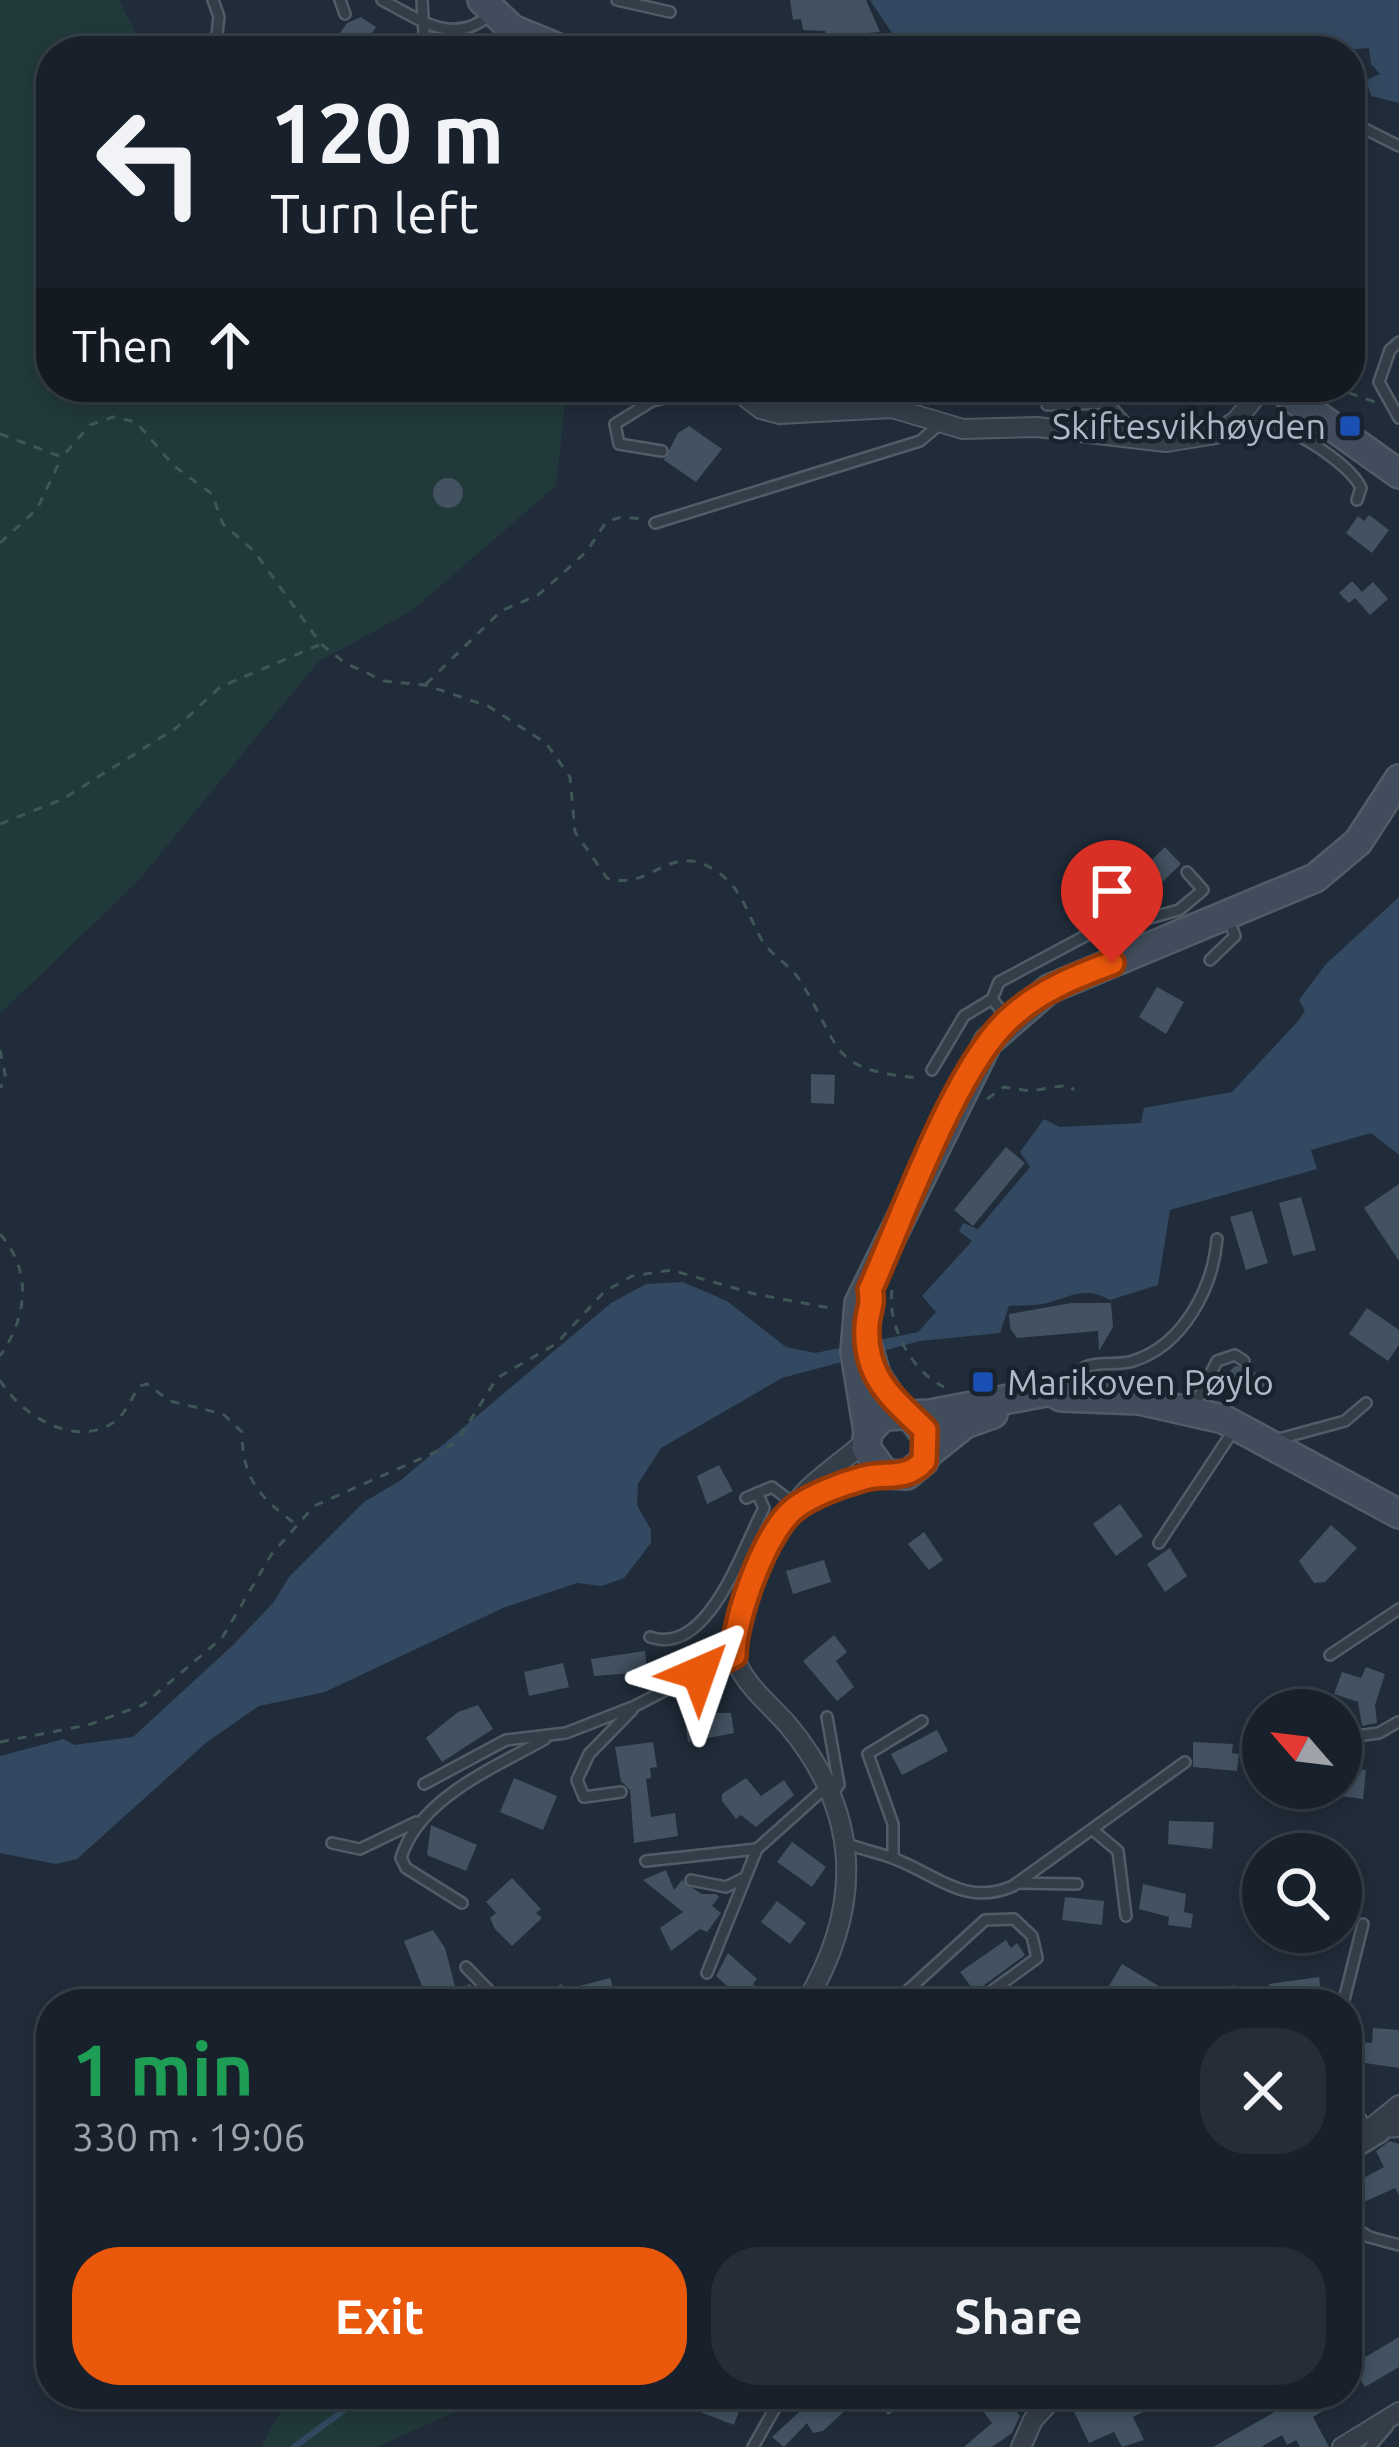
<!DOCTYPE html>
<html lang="en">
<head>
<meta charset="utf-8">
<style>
  body { margin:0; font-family:Ubuntu,sans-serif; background:#252e37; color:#f1f3f6; height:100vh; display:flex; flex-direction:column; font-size:45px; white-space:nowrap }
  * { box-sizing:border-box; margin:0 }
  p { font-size:39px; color:#9fa3a9 }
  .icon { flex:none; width:66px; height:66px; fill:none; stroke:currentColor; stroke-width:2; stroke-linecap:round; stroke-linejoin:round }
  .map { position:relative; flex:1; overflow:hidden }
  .drawer { position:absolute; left:36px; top:1989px; width:1326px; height:420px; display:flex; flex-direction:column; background:#18212b; border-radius:48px; box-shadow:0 6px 18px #0003,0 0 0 3px #363e47 }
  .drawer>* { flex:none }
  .guide { position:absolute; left:36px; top:36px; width:1329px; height:366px; border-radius:48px; box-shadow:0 6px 18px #0003,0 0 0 3px #363e47; background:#18212b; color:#f1f3f6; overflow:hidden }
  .needle { width:78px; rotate:298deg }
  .fabs { position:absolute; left:1242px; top:1689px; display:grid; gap:24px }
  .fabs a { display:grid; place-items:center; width:120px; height:120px; border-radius:50%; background:#18212b; box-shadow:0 6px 18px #0003,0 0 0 3px #363e47; font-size:60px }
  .pin { position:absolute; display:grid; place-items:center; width:102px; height:102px; color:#fff; margin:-123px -51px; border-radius:50% 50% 50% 0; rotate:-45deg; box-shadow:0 0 12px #0007 }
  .pin .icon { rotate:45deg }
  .me { position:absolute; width:132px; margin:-66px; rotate:43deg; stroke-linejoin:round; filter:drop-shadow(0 0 9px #0008) }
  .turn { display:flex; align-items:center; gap:42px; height:252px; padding:0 36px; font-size:54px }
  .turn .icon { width:156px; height:156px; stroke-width:2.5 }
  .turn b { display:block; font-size:84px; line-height:102px }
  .then { display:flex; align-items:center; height:114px; padding:0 36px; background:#0003; gap:24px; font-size:45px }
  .round { display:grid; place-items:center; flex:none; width:126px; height:126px; border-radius:48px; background:#252e37 }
  .head { display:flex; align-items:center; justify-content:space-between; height:204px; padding:0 36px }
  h1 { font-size:72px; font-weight:600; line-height:90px; color:#1e9e55 }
  .primary-button { display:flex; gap:24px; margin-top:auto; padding:24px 36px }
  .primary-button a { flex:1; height:138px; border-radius:48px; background:#ea580c; color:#fff; font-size:48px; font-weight:600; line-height:138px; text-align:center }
  .primary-button a+a { background:#252e37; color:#f1f3f6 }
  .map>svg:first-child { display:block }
</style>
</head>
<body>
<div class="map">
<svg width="1399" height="2447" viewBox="0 0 1399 2447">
  <rect width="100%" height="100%" fill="#202c39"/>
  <!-- green -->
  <g fill="#21393a">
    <path d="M 0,0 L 119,0 L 145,51 L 51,51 L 51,387 L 567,387 L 556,486 L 410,612 L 318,662 L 139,880 L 0,1014 Z"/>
    <path d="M 290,2394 L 496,2394 L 377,2447 L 261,2447 Z"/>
  </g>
  <!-- water -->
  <g fill="#324961">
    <path d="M 870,0 L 1399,0 L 1399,103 L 1371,96 L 1366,80 L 1380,74 L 1371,64 L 1369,48 L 1344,50 L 1319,43 L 1259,51 L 904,51 Z"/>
    <path d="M 1399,897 L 1399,1155 L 1371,1133 L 1311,1150 L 1317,1169 L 1170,1210 L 1158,1285 L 1110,1300 C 1086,1287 1074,1295 1051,1302 C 1039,1306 1022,1305 1009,1306 L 1000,1333 L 920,1341 L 782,1378 L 661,1448 L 638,1484 L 637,1505 L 651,1530 L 651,1543 L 624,1578 L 602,1586 L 577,1583 L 503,1608 L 325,1692 L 259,1706 L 207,1742 L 77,1859 L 56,1864 L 0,1853 L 0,1756 L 64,1739 L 74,1745 L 133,1737 L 233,1645 L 273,1603 L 289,1577 L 364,1502 L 401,1480 L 611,1303 L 646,1284 L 683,1282 L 727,1301 L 786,1347 L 815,1353 L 918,1332 L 936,1312 L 922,1296 L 972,1241 L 959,1231 L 963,1223 L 978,1229 L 1030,1167 L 1020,1152 L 1044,1119 L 1060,1127 L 1141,1123 L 1144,1108 L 1232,1092 L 1299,1020 L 1305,1011 L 1299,1000 L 1326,964 Z"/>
  </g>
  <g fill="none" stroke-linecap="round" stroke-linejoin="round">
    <!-- stream -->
    <path stroke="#324961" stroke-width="6" d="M 294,2447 L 366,2394"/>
  </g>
  <!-- building -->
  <g fill="#425261">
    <path d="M 790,0 L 866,0 L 880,32 L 826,36 L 825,31 L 803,30 L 801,19 L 793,20 Z"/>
    <path d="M 361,17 L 376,27 L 372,33 L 380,38 L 371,51 L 355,51 L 336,39 L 347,23 Z"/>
    <path d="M 689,426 L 722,449 L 696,482 L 664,460 L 678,433 Z"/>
    <circle cx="448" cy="493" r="15"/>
    <path d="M 1369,515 L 1389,530 L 1372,553 L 1346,533 L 1358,516 L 1364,521 Z"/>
    <path d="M 1352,581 L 1362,592 L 1373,582 L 1388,599 L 1370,615 L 1355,598 L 1349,603 L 1339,593 Z"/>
    <path d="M 1165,847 L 1181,864 L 1153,891 L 1137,874 Z"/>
    <path d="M 1157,987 L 1184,1002 L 1166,1034 L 1139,1017 Z"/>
    <path d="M 811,1074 L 835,1075 L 834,1104 L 811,1103 Z"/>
    <path d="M 1006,1147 L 1025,1163 L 973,1226 L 954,1210 Z"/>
    <path d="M 1399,1184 L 1399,1261 L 1364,1208 Z"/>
    <path d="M 1301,1197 L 1316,1250 L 1293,1256 L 1279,1203 Z"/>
    <path d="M 1252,1211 L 1268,1263 L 1246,1270 L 1230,1217 Z"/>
    <path d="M 1071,1303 L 1111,1303 L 1113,1327 L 1099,1351 L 1098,1331 L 1017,1338 L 1010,1328 L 1009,1314 Z"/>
    <path d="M 1367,1308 L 1399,1330 L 1399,1345 L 1388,1361 L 1349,1334 Z"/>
    <path d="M 1235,1366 L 1250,1368 L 1267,1383 L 1252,1399 L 1222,1379 Z"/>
    <path d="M 719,1465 L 733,1491 L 707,1504 L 697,1476 Z"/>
    <path d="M 1120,1504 L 1143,1536 L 1116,1556 L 1093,1524 Z"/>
    <path d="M 1331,1525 L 1357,1548 L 1325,1582 L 1314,1583 L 1299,1561 Z"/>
    <path d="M 924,1532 L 943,1560 L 929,1570 L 908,1544 Z"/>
    <path d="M 1170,1548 L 1187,1576 L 1165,1592 L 1147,1564 Z"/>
    <path d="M 824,1560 L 831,1582 L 793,1594 L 786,1571 Z"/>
    <path d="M 834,1635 L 847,1652 L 836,1661 L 854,1687 L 837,1701 L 803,1661 Z"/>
    <path d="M 645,1651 L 647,1672 L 594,1676 L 591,1659 Z"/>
    <path d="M 563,1663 L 569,1687 L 529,1696 L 524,1672 Z"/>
    <path d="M 1366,1667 L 1385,1674 L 1375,1705 L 1377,1723 L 1362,1726 L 1358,1702 L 1334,1694 L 1342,1672 L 1361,1678 Z"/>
    <path d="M 705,1692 L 716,1713 L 731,1713 L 734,1733 L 688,1742 L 683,1706 Z"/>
    <path d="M 478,1705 L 493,1729 L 442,1762 L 426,1738 L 458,1712 Z"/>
    <path d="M 937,1730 L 948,1751 L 902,1775 L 891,1754 Z"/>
    <path d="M 653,1742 L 657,1767 L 650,1768 L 651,1778 L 646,1779 L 651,1817 L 675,1813 L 678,1836 L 634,1843 L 630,1790 L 621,1781 L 615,1747 Z"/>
    <path d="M 1193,1742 L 1233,1744 L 1232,1753 L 1239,1754 L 1237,1771 L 1193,1767 Z"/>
    <path d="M 1348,1768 L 1366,1770 L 1363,1799 L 1341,1796 L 1341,1772 Z"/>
    <path d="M 514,1778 L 557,1796 L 543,1830 L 500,1812 Z"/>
    <path d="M 746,1778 L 761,1796 L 784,1780 L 794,1795 L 756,1827 L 741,1815 L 736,1819 L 722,1801 L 722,1794 Z"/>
    <path d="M 1169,1821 L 1214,1822 L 1212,1849 L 1168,1844 Z"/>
    <path d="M 431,1825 L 477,1845 L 466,1871 L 427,1855 Z"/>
    <path d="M 792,1842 L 826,1867 L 812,1887 L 777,1862 Z"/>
    <path d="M 1341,1858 L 1356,1860 L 1351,1904 L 1341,1904 Z"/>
    <path d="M 666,1870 L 674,1890 L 682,1880 L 701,1894 L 716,1894 L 719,1897 L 712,1906 L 721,1913 L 707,1932 L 700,1929 L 671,1951 L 660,1928 L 683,1912 L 643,1880 Z"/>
    <path d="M 512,1878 L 541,1909 L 536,1913 L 542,1918 L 512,1946 L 495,1929 L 490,1918 L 496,1913 L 486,1902 Z"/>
    <path d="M 1143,1884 L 1186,1894 L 1184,1912 L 1193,1914 L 1191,1928 L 1168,1925 L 1169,1917 L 1139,1909 Z"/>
    <path d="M 1065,1897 L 1104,1901 L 1102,1925 L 1062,1920 Z"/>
    <path d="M 777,1901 L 806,1923 L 790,1944 L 761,1922 Z"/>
    <path d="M 433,1930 L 445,1948 L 456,1990 L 470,1984 L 486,2004 L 423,2004 L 428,2001 L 404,1941 Z"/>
    <path d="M 1006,1940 L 1011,1948 L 1017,1943 L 1025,1955 L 975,1992 L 960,1972 Z"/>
    <path d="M 728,1953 L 757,1979 L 753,1984 L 764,1994 L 755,2004 L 747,2004 L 716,1976 Z"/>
    <path d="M 1122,1964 L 1162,1988 L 1153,2004 L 1139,2004 L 1109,1986 Z"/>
    <path d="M 1319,1977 L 1322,2002 L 1272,2004 L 1269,1984 Z"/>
    <path d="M 610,1978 L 619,2004 L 515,2004 L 562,1984 L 564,1990 Z"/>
    <path d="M 1235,1985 L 1239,2004 L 1210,2004 L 1207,1991 Z"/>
    <path d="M 1373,2028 L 1399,2030 L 1399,2068 L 1358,2062 L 1359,2042 L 1372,2043 Z"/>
    <path d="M 1390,2141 L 1399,2144 L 1399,2195 L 1395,2188 L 1362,2203 L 1354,2183 L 1384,2167 L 1376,2151 Z"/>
    <path d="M 1399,2337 L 1399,2367 L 1365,2387 L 1352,2365 Z"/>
    <path d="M 701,2394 L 745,2394 L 734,2425 L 695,2410 Z"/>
    <path d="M 804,2394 L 863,2394 L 823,2431 L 813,2433 L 807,2423 L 784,2447 L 772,2437 L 810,2402 Z"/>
    <path d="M 873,2394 L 918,2394 L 888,2415 Z"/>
    <path d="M 988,2394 L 1032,2394 L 1014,2408 L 1020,2416 L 1012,2433 L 992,2447 L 964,2447 L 992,2423 L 977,2403 Z"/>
    <path d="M 1113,2394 L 1181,2394 L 1133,2417 L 1144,2440 L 1122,2447 L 1114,2432 L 1089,2443 L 1074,2412 Z"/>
    <path d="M 1306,2394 L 1314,2394 L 1323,2411 L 1313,2417 L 1329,2447 L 1300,2447 L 1296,2440 L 1287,2445 L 1282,2435 L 1261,2447 L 1213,2447 Z"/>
  </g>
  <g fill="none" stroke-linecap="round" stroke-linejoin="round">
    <defs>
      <g id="service">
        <path d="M 213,0 L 219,17 L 215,51"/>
        <path d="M 340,0 L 345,14"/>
        <path d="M 382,0 C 422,21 455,47 492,13"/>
        <path d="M 422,0 L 425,51"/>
        <path d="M 617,0 L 670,12"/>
        <path d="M 1350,112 L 1359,126 L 1399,146"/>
        <path d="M 1350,265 L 1356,264"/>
        <path d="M 1399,342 L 1390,350 L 1379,382 L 1399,418"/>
        <path d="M 1047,405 L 1108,403 L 1137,436"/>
        <path d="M 1239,417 C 1259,436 1270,423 1292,433 C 1313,442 1352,468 1361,488 L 1357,500"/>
        <path d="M 662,451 L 619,444 L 615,424 L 652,401 L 717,387"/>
        <path d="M 655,523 L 920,441 L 939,425"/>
        <path d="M 1210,960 L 1235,936 L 1228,918"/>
        <path d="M 1007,1018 L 992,999 L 999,982 L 1087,935 L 1179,910 L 1203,890 L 1187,872"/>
        <path d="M 932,1070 L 964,1016 L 992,999"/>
        <path d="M 1074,1392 L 1085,1367 C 1101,1361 1117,1366 1133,1361 C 1184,1345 1213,1287 1217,1239"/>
        <path d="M 1193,1409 L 1217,1361 L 1235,1355 L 1244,1361"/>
        <path d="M 1275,1440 L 1345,1421 L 1366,1403"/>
        <path d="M 746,1498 L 772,1487 L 797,1506"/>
        <path d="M 1159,1543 L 1229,1437"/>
        <path d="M 650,1637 C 708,1658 743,1547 764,1508 L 757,1493"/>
        <path d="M 1330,1655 L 1399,1609"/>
        <path d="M 827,1717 L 839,1785 L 831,1795"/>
        <path d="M 1341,1738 L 1379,1733 L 1398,1722"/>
        <path d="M 424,1784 L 506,1740 L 566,1733 L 635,1706 L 734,1655"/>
        <path d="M 621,1792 L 584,1797 L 577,1780 L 589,1754 L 632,1710"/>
        <path d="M 1093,1830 L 1118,1851 L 1126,1916"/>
        <path d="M 332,1843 L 360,1849 L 416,1822"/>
        <path d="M 848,1844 C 863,1850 880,1853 895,1859 C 937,1875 966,1907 1013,1886 L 1185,1762"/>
        <path d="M 893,1858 L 893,1824 L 868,1754 L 922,1721"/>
        <path d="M 646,1861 L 757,1849"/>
        <path d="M 691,1880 L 726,1887 L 742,1879"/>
        <path d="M 1017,1883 L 1077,1884"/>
        <path d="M 462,1903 L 406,1868 L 401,1858 C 419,1798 494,1768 545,1739"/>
        <path d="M 466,1967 L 502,2004"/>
        <path d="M 707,1973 L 757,1849 L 824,1789"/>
        <path d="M 812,1992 L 835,2004"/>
        <path d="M 893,2004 L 985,1920 L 1014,1919 L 1032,1936 L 1037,1958 L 974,2004"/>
        <path d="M 1343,2004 L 1363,1924"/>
        <path d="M 1347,2101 L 1369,2129"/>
        <path d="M 1347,2158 L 1383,2136"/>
        <path d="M 1347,2222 L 1369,2237 L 1399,2245"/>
        <path d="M 753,2447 L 783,2394"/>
        <path d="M 1370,2447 L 1388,2426"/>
      </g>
      <g id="minor">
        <path d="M 732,387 L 761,409 L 780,414 L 892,408 L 963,429 L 1037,427 L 1166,442 L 1216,434 L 1236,421 L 1263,387"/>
        <path d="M 797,1506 L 837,1486 L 885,1474"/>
        <path d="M 805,2004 C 863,1907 862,1814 788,1725 C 771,1705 738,1680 734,1652 C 729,1611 780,1516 809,1488 C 827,1471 848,1457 866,1441"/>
        <path d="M 1373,2126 L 1399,2105"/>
        <path d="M 1347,2144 L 1369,2129 L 1399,2127"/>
        <path d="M 1021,2447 L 1033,2420 L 1057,2394"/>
        <path d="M 1342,2447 L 1399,2412"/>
      </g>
      <g id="secondary">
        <path d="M 482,0 L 512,29 L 566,51"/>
        <path d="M 1277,387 L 1399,474"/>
        <path d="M 868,1347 L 876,1375 L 901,1413"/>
        <path d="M 911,1416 L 928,1439 L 924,1461 L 907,1475 L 885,1474 L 866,1448 L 868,1432 L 883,1416 L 930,1414 L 1051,1391 L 1061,1397 L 1139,1400 L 1223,1419 L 1399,1514"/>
        <path d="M 868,1432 L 855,1352 L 859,1303 L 988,1042 L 1049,989 L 1315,878 L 1358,842 L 1399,779"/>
        <path d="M 926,1455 L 965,1424 L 993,1414"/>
      </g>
    </defs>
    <!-- service casing -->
    <use href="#service" stroke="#515c67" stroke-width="14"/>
    <!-- minor casing -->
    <use href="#minor" stroke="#515c67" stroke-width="22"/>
    <!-- secondary casing -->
    <use href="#secondary" stroke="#515c67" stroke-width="32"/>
    <!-- path -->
    <g stroke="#3f5657" stroke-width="3" stroke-dasharray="9 9" stroke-linecap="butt">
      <path d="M 1332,387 L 1375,402"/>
      <path d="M 0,434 L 62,457 L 90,425 L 113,417 L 136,422 L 174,466 L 212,494 L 223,524 L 254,551 L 321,644 L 345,663 L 384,681 L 425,685 L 488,706 L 546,743 L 570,777 L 575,832 L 607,878 C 652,893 670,837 719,873 C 744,891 748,917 763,942 C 773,957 792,966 801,982 C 844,1052 828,1069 919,1078"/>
      <path d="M 0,543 L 37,509 L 61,459"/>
      <path d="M 426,684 L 501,611 L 538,595 L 561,575 L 587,551 L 606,522 L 621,517 L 643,519"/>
      <path d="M 0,824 L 63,799 L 176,728 L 220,687 L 319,645"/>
      <path d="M 0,1050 L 6,1079 L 0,1088"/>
      <path d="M 987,1099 L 1004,1087 L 1030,1091 L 1068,1085 L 1074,1090"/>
      <path d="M 0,1234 C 33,1272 27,1317 0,1356"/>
      <path d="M 892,1290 C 887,1326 912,1372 944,1387"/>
      <path d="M 0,1380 C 20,1415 78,1452 118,1419 C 126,1412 133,1395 140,1386 L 147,1384 L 170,1401 L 223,1414 L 242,1432 C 242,1479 260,1498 297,1525"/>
      <path d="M 0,1742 L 88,1725 L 143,1705 L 222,1638 L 271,1555 L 314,1506 L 456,1443 L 497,1378 L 556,1344 L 604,1292 L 632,1276 L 671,1270 L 755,1294 L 835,1309"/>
    </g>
    <!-- service -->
    <use href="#service" stroke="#333e49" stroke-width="9"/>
    <!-- minor -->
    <use href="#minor" stroke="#333e49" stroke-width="18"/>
    <!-- secondary -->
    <use href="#secondary" stroke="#414d5c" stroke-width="27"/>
  </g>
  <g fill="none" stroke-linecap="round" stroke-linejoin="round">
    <defs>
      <path id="route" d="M 699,1673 L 734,1655 C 734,1619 765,1531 795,1508 C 812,1495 842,1484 864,1478 C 887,1472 906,1481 924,1461 L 925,1430 C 895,1400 864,1379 867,1327 C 867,1313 874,1304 870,1290 C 902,1219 954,1070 1008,1020 C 1037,992 1074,977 1112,963"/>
    </defs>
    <!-- route casing -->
    <use href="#route" stroke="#983908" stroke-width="30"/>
    <!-- route -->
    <use href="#route" stroke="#ea580c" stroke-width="21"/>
  </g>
  <!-- markers -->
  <g fill="#1a4fb4" stroke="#19232d" stroke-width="4.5">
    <rect x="1338" y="414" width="24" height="24" rx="6"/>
    <rect x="971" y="1370" width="24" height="24" rx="6"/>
  </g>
  <g text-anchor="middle" stroke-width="9" stroke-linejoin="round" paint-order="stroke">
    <!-- poi labels -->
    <g font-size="36" fill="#adb9c6" stroke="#19232d" text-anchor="end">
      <text x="1326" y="439">Skiftesvikhøyden</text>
      <text x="1007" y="1395" text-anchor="start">Marikoven Pøylo</text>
    </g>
  </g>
</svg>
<div class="fabs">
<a><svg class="needle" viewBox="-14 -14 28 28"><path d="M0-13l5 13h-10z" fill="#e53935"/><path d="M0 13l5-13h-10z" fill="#9fa3a9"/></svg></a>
<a><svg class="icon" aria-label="search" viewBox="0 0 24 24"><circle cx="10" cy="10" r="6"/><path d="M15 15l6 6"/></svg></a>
</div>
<div class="pin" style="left:1112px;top:963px;background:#d93025"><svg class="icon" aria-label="arrive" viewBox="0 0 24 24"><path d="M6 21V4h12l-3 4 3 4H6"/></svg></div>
<svg class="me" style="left:699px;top:1673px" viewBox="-20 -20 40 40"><path d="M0-17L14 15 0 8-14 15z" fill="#ea580c" stroke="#fff" stroke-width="4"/></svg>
<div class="guide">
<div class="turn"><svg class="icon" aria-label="left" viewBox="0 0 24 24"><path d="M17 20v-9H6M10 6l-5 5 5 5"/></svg><div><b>120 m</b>Turn left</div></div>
<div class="then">Then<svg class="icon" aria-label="ahead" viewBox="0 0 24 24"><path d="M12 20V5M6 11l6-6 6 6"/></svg></div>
</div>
<section class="drawer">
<div class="head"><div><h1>1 min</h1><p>330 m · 19:06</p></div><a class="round"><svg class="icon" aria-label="close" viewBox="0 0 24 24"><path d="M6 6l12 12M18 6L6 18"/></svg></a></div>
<div class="primary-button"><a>Exit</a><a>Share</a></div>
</section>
</div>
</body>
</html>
